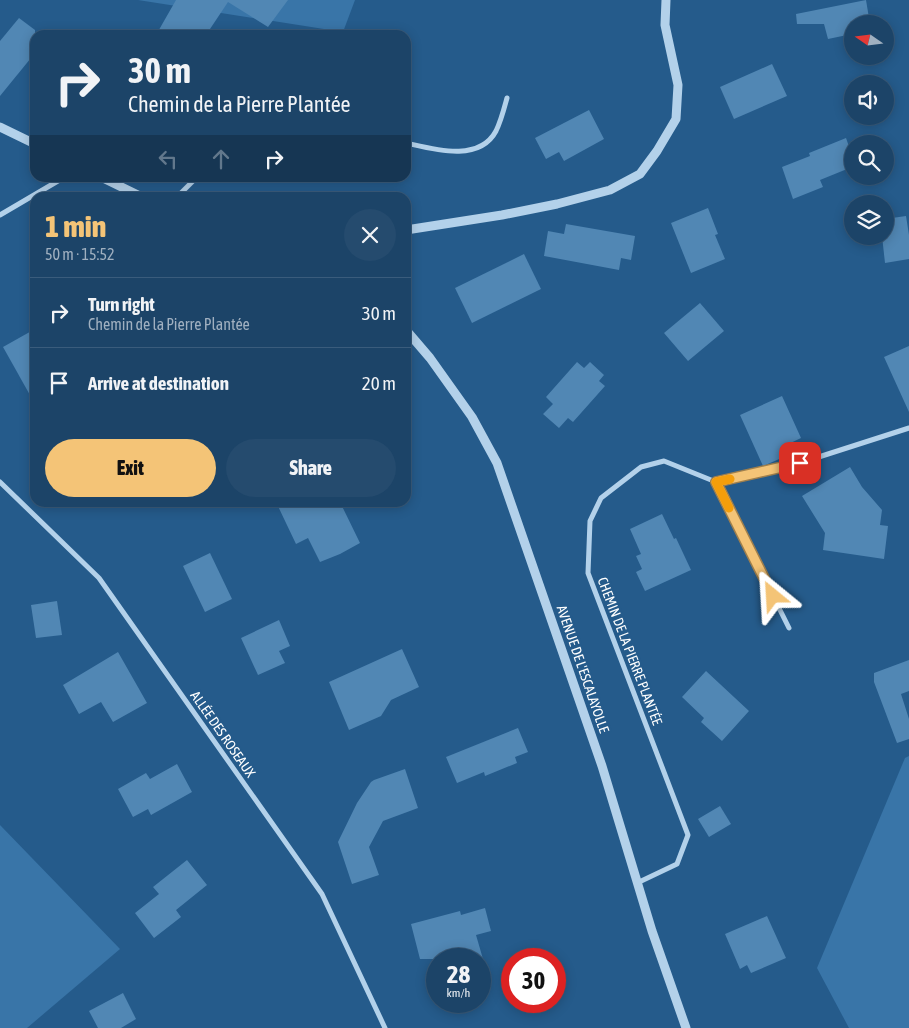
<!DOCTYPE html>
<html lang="en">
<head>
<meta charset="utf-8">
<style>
  body { margin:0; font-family:"Asap Condensed",sans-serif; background:#254b6e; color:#f1f3f6; height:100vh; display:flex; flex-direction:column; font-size:19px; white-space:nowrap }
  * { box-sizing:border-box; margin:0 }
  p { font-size:16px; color:#a0b0c0 }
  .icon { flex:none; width:28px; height:28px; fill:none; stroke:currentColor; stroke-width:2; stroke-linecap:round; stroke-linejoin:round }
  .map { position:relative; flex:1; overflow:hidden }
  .panel { position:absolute; left:30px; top:192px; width:381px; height:315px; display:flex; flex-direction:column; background:#1c4468; border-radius:15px; box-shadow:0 2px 12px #0003,0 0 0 1px #3a5c7c }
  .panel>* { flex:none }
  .hud { position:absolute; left:30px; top:30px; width:381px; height:152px; border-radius:15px; box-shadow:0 2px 12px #0003,0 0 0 1px #3a5c7c; background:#1c4468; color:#f1f3f6; overflow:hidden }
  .needle { width:32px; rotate:284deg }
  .buttons { position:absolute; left:844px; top:15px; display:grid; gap:10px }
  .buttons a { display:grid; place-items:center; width:50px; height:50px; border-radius:50%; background:#1c4468; box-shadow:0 2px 12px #0003,0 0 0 1px #3a5c7c; font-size:25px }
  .speed { position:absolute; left:426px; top:948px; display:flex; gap:10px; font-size:25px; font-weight:700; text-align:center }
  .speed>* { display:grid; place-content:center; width:65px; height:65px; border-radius:50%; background:#1c4468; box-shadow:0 2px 12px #0003,0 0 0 1px #3a5c7c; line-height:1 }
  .speed small { font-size:12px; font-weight:400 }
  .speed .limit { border:8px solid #d22; background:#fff; color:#111 }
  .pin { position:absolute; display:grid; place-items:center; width:42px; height:42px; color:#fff; margin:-21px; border-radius:10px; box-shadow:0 2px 8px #0006 }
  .me { position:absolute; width:55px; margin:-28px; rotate:333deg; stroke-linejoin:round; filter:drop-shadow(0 0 4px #0008) }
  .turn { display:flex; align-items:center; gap:18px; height:105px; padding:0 15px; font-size:22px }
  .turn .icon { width:65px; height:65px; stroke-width:2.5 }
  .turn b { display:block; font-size:35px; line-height:42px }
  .lanes { display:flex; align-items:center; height:48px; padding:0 15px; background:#0003; justify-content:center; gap:25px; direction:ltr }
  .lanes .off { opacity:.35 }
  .round { display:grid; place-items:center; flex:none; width:52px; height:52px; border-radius:26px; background:#254b6e }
  .head { display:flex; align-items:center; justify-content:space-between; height:85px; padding:0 15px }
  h1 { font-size:30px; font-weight:800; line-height:38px; color:#f4c477 }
  .primary-button { display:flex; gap:10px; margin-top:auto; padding:10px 15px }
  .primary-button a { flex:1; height:58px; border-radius:30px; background:#f4c477; color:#111; font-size:20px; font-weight:800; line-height:58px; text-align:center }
  .primary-button a+a { background:#254b6e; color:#f1f3f6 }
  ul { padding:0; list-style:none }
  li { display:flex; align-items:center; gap:15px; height:70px; padding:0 15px; border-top:1px solid #3a5c7c }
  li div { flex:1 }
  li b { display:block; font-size:19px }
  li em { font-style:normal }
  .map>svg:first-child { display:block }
</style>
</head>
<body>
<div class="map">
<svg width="909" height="1028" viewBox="0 0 909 1028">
  <rect width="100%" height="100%" fill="#255b8b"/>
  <!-- green -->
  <g fill="#3975a8">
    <path d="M 138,0 L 355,0 L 343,32 Z"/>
    <path d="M 909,756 L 909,1028 L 849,1028 L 817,968 L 905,758 Z"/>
    <path d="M 0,825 L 120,949 L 27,1028 L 0,1028 Z"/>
  </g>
  <!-- building -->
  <g fill="#5187b4">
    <path d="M 176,0 L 288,0 L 268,27 L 228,2 L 206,35 L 156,35 Z"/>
    <path d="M 866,0 L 870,24 L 852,24 L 852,34 L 828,39 L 824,24 L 797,24 L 796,14 Z"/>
    <path d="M 19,18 L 35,30 L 35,53 L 0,96 L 0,41 Z"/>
    <path d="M 772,64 L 787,96 L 734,119 L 720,87 Z"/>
    <path d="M 589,110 L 604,139 L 564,161 L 559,152 L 546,159 L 535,138 Z"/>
    <path d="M 846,138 L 852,155 L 852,167 L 820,180 L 823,187 L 793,199 L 782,167 L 810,156 L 809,153 Z"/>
    <path d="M 708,208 L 718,234 L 715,235 L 725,259 L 691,273 L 671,223 Z"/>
    <path d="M 906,216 L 909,235 L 909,259 L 885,263 L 882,236 L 885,236 L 885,219 Z"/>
    <path d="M 566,224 L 635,236 L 631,260 L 621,258 L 619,270 L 544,256 L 548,231 L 564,234 Z"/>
    <path d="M 524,254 L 541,289 L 472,323 L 455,288 Z"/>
    <path d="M 700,303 L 724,331 L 688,361 L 664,333 Z"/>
    <path d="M 35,329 L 35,404 L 3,347 Z"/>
    <path d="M 909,346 L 909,412 L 884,357 Z"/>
    <path d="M 577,362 L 584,368 L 590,362 L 604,375 L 599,381 L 605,386 L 573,422 L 568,418 L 559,428 L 543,414 L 553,404 L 546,397 Z"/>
    <path d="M 782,396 L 801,438 L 780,448 L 784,457 L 763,466 L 740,415 Z"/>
    <path d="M 850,467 L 862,487 L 882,510 L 880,525 L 888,526 L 884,559 L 823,550 L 825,533 L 802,496 Z"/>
    <path d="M 276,502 L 340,502 L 360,543 L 340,554 L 320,562 L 308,538 L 296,544 Z"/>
    <path d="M 662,514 L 674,539 L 676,538 L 691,570 L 645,591 L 636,572 L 642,569 L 636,556 L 641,554 L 630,529 Z"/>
    <path d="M 210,553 L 232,599 L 205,612 L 183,566 Z"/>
    <path d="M 57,601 L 62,635 L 36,638 L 31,605 Z"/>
    <path d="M 279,620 L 290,646 L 279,651 L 285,663 L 258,675 L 241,638 Z"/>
    <path d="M 402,649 L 419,687 L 391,700 L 381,716 L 349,730 L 329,682 Z"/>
    <path d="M 118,652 L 147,703 L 113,722 L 101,702 L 79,714 L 63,685 Z"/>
    <path d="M 909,660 L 909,691 L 901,694 L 909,719 L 909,739 L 897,743 L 874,682 L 874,673 Z"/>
    <path d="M 706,671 L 749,711 L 722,741 L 701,722 L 704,718 L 682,697 Z"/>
    <path d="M 518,728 L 528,752 L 515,757 L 517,763 L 485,776 L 484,772 L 457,783 L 446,757 Z"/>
    <path d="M 177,764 L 192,792 L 151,815 L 148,809 L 133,817 L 118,789 L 146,773 L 150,779 Z"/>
    <path d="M 405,769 L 418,808 L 383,821 L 369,847 L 379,875 L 352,884 L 338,842 L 357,803 L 371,782 L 374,780 Z"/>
    <path d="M 720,806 L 731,824 L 709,837 L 698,819 Z"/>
    <path d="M 187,860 L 207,885 L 176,910 L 181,917 L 154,938 L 135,913 L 159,894 L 153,887 Z"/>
    <path d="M 485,908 L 491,931 L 476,935 L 483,959 L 420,959 L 411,924 L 460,911 L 461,915 Z"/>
    <path d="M 767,916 L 786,958 L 751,973 L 747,965 L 740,969 L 725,934 Z"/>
    <path d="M 123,993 L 136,1019 L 121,1028 L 98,1028 L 89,1011 Z"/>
  </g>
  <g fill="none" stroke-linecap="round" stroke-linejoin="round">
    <!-- minor -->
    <g stroke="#b3d1ea" stroke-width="5">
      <path d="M 406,143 C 433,149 479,163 496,131 C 501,121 504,109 507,98"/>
      <path d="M 176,198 L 196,178"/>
      <path d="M 0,215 L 63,178"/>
      <path d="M 0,482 L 99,578 L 322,894 L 385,1028"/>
      <path d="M 716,482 L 800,463 L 909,428"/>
      <path d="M 637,883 L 677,864 L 688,835 L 588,573 L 590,521 L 601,498 L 641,467 L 664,461 L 716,482 L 789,628"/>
    </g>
    <!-- tertiary -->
    <g stroke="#b3d1ea" stroke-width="9">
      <path d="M 0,127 L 35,144"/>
      <path d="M 103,178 L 144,198"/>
      <path d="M 406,230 L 502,215 L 557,204 L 610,190 L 640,174 L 657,151 L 676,119 L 678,85 L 665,25 L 666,0"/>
      <path d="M 406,330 L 430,358 L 472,417 L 497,463 L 602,766 L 652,931 L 686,1028"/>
    </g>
  </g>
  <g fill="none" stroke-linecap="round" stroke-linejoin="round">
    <defs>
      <path id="route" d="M 773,596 L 716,482 L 800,463"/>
    </defs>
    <!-- route casing -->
    <use href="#route" stroke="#9f7f4d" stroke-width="12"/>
    <!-- route -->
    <use href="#route" stroke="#f4c477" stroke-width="9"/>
    <!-- slow -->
    <path stroke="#f59e0b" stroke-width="9" d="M 729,508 L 716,482 L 730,479"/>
  </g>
  <g text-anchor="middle" stroke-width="4.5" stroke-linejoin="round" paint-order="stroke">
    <!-- street labels -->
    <g font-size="14" fill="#fff" stroke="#255b8b">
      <text transform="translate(630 651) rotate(69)" y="5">CHEMIN DE LA PIERRE PLANTÉE</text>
      <text transform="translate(583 669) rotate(71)" y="5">AVENUE DE L'ESCALAYOLLE</text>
      <text transform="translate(223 734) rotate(55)" y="5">ALLÉE DES ROSEAUX</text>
    </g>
  </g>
</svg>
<div class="buttons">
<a><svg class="needle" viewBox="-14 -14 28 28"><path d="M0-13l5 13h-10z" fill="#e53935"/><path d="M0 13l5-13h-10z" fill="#a0b0c0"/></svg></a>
<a><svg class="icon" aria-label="sound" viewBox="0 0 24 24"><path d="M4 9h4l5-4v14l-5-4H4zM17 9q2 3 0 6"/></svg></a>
<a><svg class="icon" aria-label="search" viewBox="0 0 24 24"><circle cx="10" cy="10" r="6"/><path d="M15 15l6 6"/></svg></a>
<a><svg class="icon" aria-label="layers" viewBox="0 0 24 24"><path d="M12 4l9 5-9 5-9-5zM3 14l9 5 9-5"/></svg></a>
</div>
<div class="speed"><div>28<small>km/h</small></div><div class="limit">30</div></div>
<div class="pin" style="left:800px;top:463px;background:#d93025"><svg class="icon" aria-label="arrive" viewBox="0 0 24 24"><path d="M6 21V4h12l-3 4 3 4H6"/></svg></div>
<svg class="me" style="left:773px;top:596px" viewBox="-20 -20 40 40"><path d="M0-17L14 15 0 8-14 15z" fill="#f4c477" stroke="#fff" stroke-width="4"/></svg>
<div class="hud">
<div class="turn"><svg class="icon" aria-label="right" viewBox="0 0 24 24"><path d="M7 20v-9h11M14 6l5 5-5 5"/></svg><div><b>30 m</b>Chemin de la Pierre Plantée</div></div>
<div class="lanes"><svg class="icon off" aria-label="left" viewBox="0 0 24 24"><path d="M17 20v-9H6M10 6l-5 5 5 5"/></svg><svg class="icon off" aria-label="ahead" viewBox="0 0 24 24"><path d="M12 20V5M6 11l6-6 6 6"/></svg><svg class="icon" aria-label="right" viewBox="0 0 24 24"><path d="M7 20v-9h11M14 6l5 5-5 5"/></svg></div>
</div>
<section class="panel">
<div class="head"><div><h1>1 min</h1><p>50 m · 15:52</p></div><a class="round"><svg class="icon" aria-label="close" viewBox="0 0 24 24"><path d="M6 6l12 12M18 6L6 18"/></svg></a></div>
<ul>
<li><svg class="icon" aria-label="right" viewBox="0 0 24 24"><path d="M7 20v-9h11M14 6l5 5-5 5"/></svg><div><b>Turn right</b><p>Chemin de la Pierre Plantée</p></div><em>30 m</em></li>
<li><svg class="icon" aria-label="arrive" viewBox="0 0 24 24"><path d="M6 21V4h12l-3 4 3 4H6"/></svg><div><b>Arrive at destination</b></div><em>20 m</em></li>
</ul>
<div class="primary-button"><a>Exit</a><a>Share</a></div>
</section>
</div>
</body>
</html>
